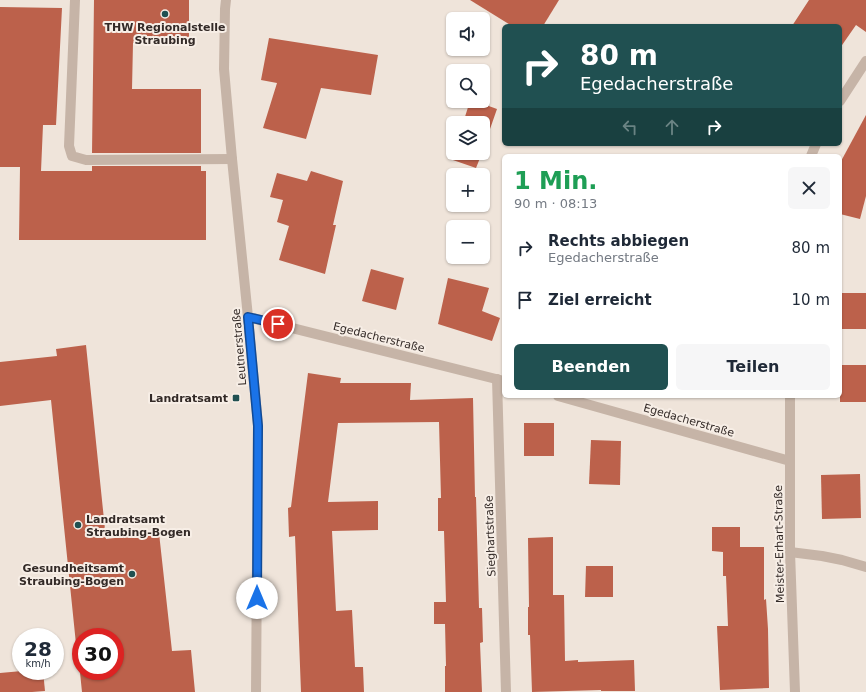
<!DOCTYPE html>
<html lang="de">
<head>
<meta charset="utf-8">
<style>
  body { margin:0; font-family:"DejaVu Sans",sans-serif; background:#f6f6f7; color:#1f2937; height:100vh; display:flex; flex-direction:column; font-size:15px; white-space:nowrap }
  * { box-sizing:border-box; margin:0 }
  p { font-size:13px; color:#747a83 }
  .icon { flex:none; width:22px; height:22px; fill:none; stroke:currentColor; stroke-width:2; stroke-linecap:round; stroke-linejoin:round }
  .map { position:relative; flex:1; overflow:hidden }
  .panel { position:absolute; left:502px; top:154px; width:340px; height:244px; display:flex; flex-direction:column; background:#fff; border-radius:6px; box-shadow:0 1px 3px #0004 }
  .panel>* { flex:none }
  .guide { position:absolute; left:502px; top:24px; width:340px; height:122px; border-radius:6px; box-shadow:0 1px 3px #0004; background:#205051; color:#fff; overflow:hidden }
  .controls { position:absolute; left:446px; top:12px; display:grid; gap:8px }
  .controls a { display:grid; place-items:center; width:44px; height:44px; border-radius:6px; background:#fff; box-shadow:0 1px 3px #0004; font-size:20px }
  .speed { position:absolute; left:12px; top:628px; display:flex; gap:8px; font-size:20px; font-weight:700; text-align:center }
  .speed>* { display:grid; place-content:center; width:52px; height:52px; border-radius:50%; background:#fff; box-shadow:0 1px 3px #0004; line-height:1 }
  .speed small { font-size:10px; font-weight:400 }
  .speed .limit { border:6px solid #d22; background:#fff; color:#111 }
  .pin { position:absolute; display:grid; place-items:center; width:34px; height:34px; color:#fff; margin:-17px; border:2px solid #fff; border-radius:50%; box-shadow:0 1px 4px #0007 }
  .me { position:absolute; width:44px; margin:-22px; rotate:0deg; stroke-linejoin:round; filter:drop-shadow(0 0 3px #0008) }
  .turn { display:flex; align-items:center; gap:14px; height:84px; padding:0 12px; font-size:18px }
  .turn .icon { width:52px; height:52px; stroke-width:2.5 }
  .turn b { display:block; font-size:28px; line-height:34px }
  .lanes { display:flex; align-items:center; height:38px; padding:0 12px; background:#0003; justify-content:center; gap:20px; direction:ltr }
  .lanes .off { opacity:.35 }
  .round { display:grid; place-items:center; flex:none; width:42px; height:42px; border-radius:6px; background:#f6f6f7 }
  .headline { display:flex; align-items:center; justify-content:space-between; height:68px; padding:0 12px }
  h1 { font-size:24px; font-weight:800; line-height:30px; color:#1e9e55 }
  .primary-button { display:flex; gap:8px; margin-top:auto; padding:8px 12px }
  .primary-button a { flex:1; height:46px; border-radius:6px; background:#205051; color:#fff; font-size:16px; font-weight:800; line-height:46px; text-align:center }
  .primary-button a+a { background:#f6f6f7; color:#1f2937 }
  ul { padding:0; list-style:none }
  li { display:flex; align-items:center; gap:12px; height:52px; padding:0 12px }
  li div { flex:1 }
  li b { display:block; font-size:15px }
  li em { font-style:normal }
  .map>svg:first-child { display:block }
</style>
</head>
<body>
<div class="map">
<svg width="866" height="692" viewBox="0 0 866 692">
  <rect width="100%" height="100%" fill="#efe4da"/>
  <!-- building -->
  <g fill="#bc614b" fill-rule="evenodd">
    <path d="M 94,0 L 189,0 L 189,44 L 133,43 L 132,89 L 201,89 L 201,153 L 92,153 Z"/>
    <path d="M 470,0 L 559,0 L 543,26 L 512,26 Z"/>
    <path d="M 809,0 L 866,0 L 866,32 L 856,25 L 840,48 L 840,26 L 792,26 Z"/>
    <path d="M 0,7 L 62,8 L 56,125 L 43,125 L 41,171 L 92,171 L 92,166 L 201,166 L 201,171 L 206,171 L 206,240 L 19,240 L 20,167 L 0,167 Z"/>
    <path d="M 269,38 L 378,55 L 371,95 L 321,88 L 306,139 L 263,128 L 277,83 L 261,80 Z"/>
    <path d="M 470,101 L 475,101 L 497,109 L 483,149 L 483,123 L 463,123 Z"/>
    <path d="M 866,115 L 866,196 L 860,219 L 840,214 L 840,163 Z"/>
    <path d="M 453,151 L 453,153 L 482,153 L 476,168 L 450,159 Z"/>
    <path d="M 311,171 L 343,181 L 333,225 L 336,225 L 325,274 L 279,260 L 289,226 L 277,222 L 283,200 L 270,197 L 277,173 L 307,181 Z"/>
    <path d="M 371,269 L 404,278 L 396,310 L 362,301 Z"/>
    <path d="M 448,278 L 489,288 L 482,311 L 500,318 L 492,341 L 438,324 Z"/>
    <rect x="840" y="293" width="26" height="36"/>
    <path d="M 86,345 L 106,539 L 159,533 L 172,651 L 191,650 L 195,692 L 82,692 L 77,643 L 76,644 L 51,400 L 0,406 L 0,362 L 57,356 L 56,349 ZM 81,637 L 115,637 L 115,671 L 81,671 Z"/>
    <rect x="840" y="365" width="26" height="37"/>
    <path d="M 308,373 L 341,378 L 340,383 L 411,383 L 410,400 L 473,398 L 475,497 L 476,497 L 479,608 L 482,608 L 483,642 L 480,643 L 482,692 L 445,692 L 445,666 L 446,666 L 445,624 L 434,624 L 434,602 L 446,602 L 444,531 L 438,531 L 438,498 L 441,498 L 439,422 L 338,423 L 328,502 L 378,501 L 378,530 L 332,531 L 336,611 L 352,610 L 355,667 L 363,667 L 364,692 L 301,692 L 295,536 L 289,537 L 288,508 L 291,507 Z"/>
    <rect x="524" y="423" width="30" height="33"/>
    <path d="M 591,440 L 621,441 L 620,485 L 589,484 Z"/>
    <path d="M 860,474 L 861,518 L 822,519 L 821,475 Z"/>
    <path d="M 712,527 L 740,527 L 740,547 L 764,547 L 764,600 L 766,599 L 768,629 L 769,688 L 720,690 L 717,626 L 728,626 L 726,576 L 723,576 L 723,552 L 712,551 Z"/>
    <path d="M 553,537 L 553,595 L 564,595 L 565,661 L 578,660 L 578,662 L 634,660 L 635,691 L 601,691 L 601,690 L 532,692 L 530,635 L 528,635 L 528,607 L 529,607 L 528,538 Z"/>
    <path d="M 586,566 L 613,566 L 613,597 L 585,597 Z"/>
    <path d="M 22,671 L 43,671 L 45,691 L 32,692 L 0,692 L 0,673 Z"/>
  </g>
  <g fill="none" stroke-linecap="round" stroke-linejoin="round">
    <!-- minor -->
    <g stroke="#c6b4a7" stroke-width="10">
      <path d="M 75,0 L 69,146 L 72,156 L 86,160 L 232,159"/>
      <path d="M 226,0 L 225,9 L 224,69 L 232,159 L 248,317 L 258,425 L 256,692"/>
      <path d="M 840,101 L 866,61"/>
      <path d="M 811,156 L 816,144"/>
      <path d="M 248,317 L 504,381"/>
      <path d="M 497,379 L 506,692"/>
      <path d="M 558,396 L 790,461"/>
      <path d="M 790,396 L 790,552 L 795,692"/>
      <path d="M 790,552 L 822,556 L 842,560 L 866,567"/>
    </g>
  </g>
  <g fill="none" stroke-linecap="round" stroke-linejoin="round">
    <defs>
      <path id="route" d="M 257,598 L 258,426 L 248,317 L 278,324"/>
    </defs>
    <!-- route casing -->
    <use href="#route" stroke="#114b97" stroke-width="10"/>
    <!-- route -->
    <use href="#route" stroke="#1a73e8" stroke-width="7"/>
  </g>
  <!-- markers -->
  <g fill="#205051" stroke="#f7eee6" stroke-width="1.5">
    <circle cx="165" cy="14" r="4"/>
    <rect x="232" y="394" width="8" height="8" rx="2"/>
    <circle cx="78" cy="525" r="4"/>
    <circle cx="132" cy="574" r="4"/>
  </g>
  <g text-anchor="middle" stroke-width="4" stroke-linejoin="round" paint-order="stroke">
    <!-- poi labels -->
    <g font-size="11" font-weight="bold" fill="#332a27" stroke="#f7eee6" text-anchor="end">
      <text x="165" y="31" text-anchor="middle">THW Regionalstelle<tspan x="165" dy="13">Straubing</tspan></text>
      <text x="228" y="402">Landratsamt</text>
      <text x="86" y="523" text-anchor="start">Landratsamt<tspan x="86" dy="13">Straubing-Bogen</tspan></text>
      <text x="124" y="572">Gesundheitsamt<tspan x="124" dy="13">Straubing-Bogen</tspan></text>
    </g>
    <!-- street labels -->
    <g font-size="11" fill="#332a27" stroke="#f7eee6">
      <text transform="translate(379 337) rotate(14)" y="4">Egedacherstraße</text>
      <text transform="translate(239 347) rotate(-95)" y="4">Leutnerstraße</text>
      <text transform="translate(689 420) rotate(16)" y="4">Egedacherstraße</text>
      <text transform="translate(490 536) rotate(-92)" y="4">Sieghartstraße</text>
      <text transform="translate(779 544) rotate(-91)" y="4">Meister-Erhart-Straße</text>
    </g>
  </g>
</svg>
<div class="controls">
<a><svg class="icon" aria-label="sound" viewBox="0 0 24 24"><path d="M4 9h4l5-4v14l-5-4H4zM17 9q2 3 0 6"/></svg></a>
<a><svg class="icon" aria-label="search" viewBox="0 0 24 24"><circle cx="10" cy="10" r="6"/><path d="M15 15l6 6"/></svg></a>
<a><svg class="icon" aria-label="layers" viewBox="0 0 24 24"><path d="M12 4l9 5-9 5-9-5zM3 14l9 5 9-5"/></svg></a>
<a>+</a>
<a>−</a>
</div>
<div class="speed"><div>28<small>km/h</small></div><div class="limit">30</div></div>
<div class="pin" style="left:278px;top:324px;background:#d93025"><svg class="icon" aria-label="arrive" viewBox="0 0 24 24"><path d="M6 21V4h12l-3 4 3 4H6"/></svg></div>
<svg class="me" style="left:257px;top:598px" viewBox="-20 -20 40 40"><circle r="19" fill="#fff"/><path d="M0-13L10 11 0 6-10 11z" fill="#1a73e8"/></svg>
<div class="guide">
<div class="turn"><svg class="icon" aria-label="right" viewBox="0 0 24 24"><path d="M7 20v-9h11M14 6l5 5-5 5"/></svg><div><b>80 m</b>Egedacherstraße</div></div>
<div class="lanes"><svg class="icon off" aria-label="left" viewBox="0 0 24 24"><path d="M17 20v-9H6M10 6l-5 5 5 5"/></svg><svg class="icon off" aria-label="ahead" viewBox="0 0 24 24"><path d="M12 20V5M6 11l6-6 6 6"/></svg><svg class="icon" aria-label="right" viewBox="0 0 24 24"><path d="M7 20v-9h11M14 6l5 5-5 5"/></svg></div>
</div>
<section class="panel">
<div class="headline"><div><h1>1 Min.</h1><p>90 m · 08:13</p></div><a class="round"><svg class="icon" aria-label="close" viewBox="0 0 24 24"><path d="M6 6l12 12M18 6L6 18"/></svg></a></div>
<ul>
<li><svg class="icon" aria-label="right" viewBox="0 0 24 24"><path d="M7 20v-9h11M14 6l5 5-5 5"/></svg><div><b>Rechts abbiegen</b><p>Egedacherstraße</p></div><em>80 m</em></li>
<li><svg class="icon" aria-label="arrive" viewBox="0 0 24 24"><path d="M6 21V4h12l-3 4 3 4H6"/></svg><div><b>Ziel erreicht</b></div><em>10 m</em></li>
</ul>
<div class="primary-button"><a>Beenden</a><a>Teilen</a></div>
</section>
</div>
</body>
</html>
